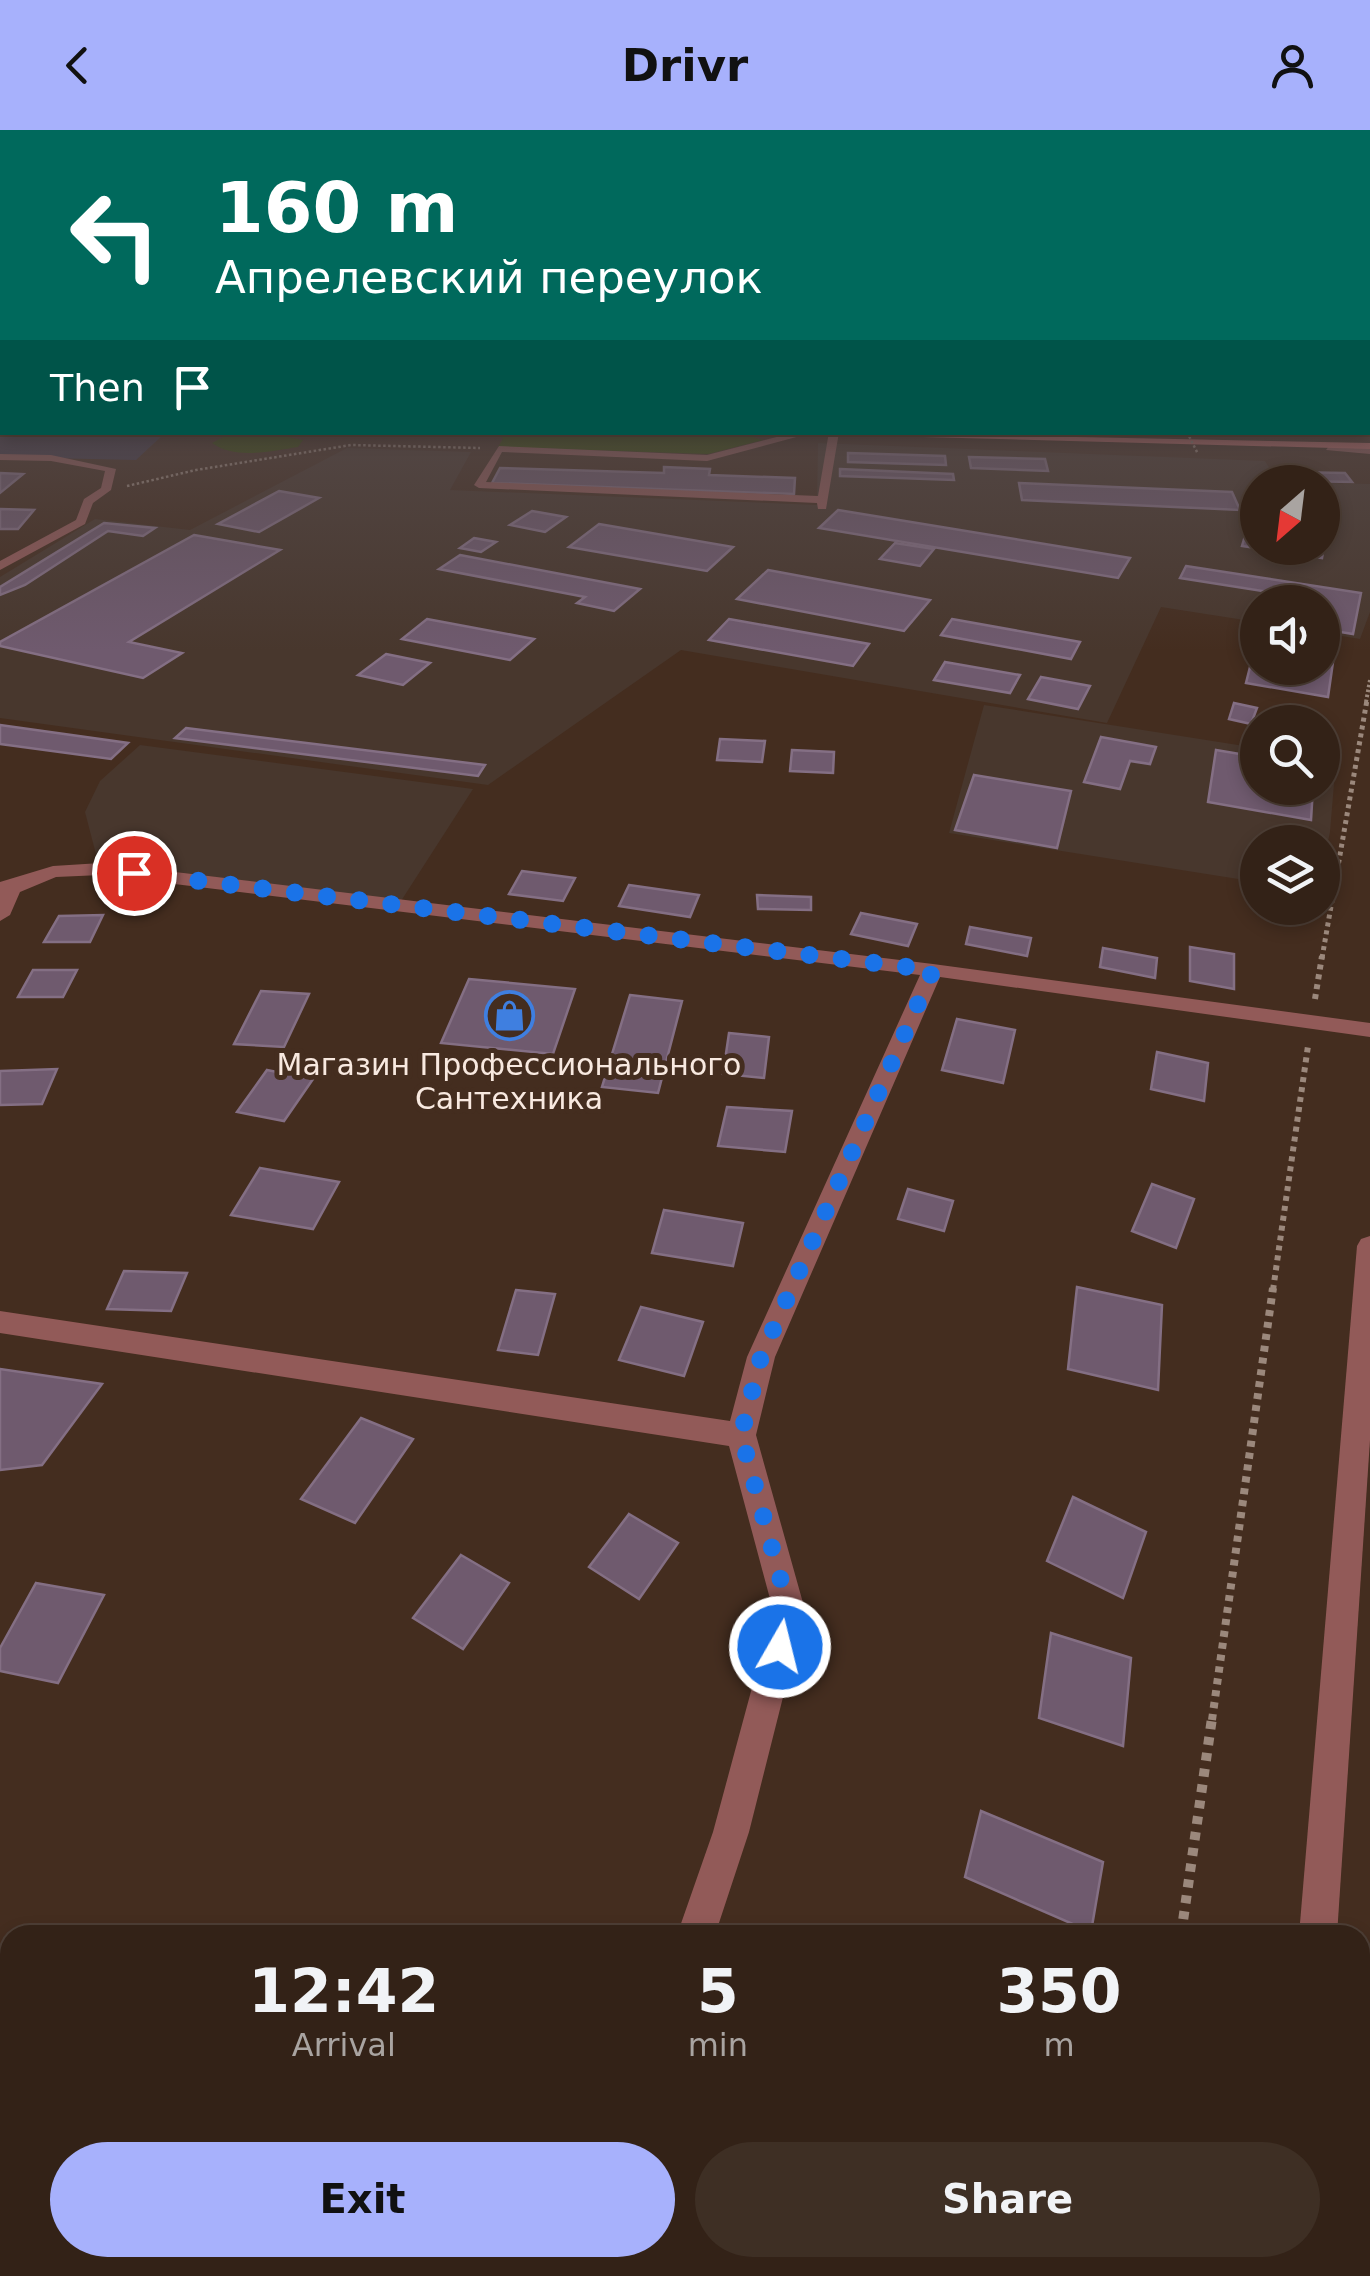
<!DOCTYPE html>
<html lang="en">
<head>
<meta charset="utf-8">
<style>
  body { margin:0; font-family:"DejaVu Sans",sans-serif; background:#3e2f24; color:#f1f3f6; height:100vh; display:flex; flex-direction:column; font-size:38px; white-space:nowrap }
  * { box-sizing:border-box; margin:0 }
  p { font-size:32px; color:#a9a4a1 }
  .icon { flex:none; width:55px; height:55px; fill:none; stroke:currentColor; stroke-width:2; stroke-linecap:round; stroke-linejoin:round }
  .map { position:relative; flex:1; overflow:hidden }
  .side { position:absolute; left:0px; top:1795px; width:1370px; height:352px; display:flex; flex-direction:column; background:#332217; border-radius:30px 30px 0 0; box-shadow:0 5px 15px #0003,0 0 0 2px #4e3f36 }
  .side>* { flex:none }
  .hud { position:absolute; left:0px; top:0px; width:1370px; height:305px; box-shadow:0 5px 15px #0003,0 0 0 2px #4e3f36; background:#00695c; color:#fff; overflow:hidden }
  .needle { width:65px; rotate:208deg }
  .buttons { position:absolute; left:1240px; top:335px; display:grid; gap:20px }
  .buttons a { display:grid; place-items:center; width:100px; height:100px; border-radius:50%; background:#332217; box-shadow:0 5px 15px #0003,0 0 0 2px #4e3f36; font-size:50px }
  .pin { position:absolute; display:grid; place-items:center; width:85px; height:85px; color:#fff; margin:-42px; border:5px solid #fff; border-radius:50%; box-shadow:0 2px 10px #0007 }
  .me { position:absolute; width:110px; margin:-55px; rotate:8deg; stroke-linejoin:round; filter:drop-shadow(0 0 8px #0008) }
  .turn { display:flex; align-items:center; gap:35px; height:210px; padding:0 50px; font-size:45px }
  .turn .icon { width:130px; height:130px; stroke-width:2.5 }
  .turn b { display:block; font-size:70px; line-height:85px }
  .then { display:flex; align-items:center; height:95px; padding:0 50px; background:#0003; gap:20px; font-size:38px }
  .eta { display:flex; justify-content:space-evenly; align-items:center; height:170px; text-align:center }
  .eta b { font-size:60px; font-weight:600; line-height:70px }
  .action { display:flex; gap:20px; margin-top:auto; padding:20px 50px }
  .action a { flex:1; height:115px; border-radius:60px; background:#a7b1fc; color:#111; font-size:40px; font-weight:600; line-height:115px; text-align:center }
  .action a+a { background:#3e2f24; color:#f1f3f6 }
  header { display:flex; justify-content:space-between; align-items:center; height:130px; padding:0 50px; background:#a7b1fc; color:#111; font-size:45px; font-weight:600 }
  .map>svg:first-child { display:block }
</style>
</head>
<body>
<header><svg class="icon" aria-label="back" viewBox="0 0 24 24"><path d="M15 5l-7 7 7 7"/></svg>Drivr<svg class="icon" aria-label="person" viewBox="0 0 24 24"><circle cx="12" cy="8" r="4"/><path d="M4 21q1-7 8-7t8 7"/></svg></header>
<div class="map">
<svg width="1370" height="2146" viewBox="0 0 1370 2146">
  <rect width="100%" height="100%" fill="#442d1f"/>
  <!-- commercial -->
  <path fill="#3f3748" d="M 0,289 L 2,302 L 165,303 L 136,330 L 0,327 Z"/>
  <!-- industrial -->
  <g fill="#48372d">
    <path d="M 818,313 L 1265,331 L 1278,352 L 1309,352 L 1258,352 L 1258,418 L 1322,418 L 1323,353 L 1370,354 L 1370,482 L 1360,509 L 1323,503 L 1322,472 L 1258,472 L 1257,492 L 1161,477 L 1107,593 L 681,520 L 488,655 L 0,588 L 0,447 L 95,389 L 190,400 L 347,318 L 471,322 L 450,360 L 817,375 Z"/>
    <path d="M 984,575 L 1257,618 L 1258,658 L 1322,658 L 1323,628 L 1336,630 L 1330,702 L 1323,735 L 1322,712 L 1258,712 L 1257,752 L 949,703 Z"/>
    <path d="M 140,615 L 473,659 L 401,771 L 98,732 L 85,682 L 100,651 Z"/>
  </g>
  <!-- green -->
  <g fill="#314702">
    <path d="M 231,303 L 267,303 L 303,310 L 298,317 C 271,321 235,330 212,313 Z"/>
    <path d="M 498,303 L 749,306 L 763,310 L 708,324 L 498,317 L 503,309 Z"/>
  </g>
  <!-- building -->
  <g fill="#6f5a6e" stroke="#846f84" stroke-width="2.5">
    <path d="M 848,323 L 945,326 L 946,335 L 848,332 Z"/>
    <path d="M 969,327 L 1045,329 L 1048,341 L 971,338 Z"/>
    <path d="M 664,337 L 710,339 L 709,345 L 795,348 L 794,364 L 492,353 L 500,338 L 664,343 Z"/>
    <path d="M 840,339 L 953,344 L 954,350 L 840,346 Z"/>
    <path d="M 1289,342 L 1345,343 L 1352,352 L 1296,351 Z"/>
    <path d="M 0,343 L 23,344 L 0,363 Z"/>
    <path d="M 1019,353 L 1232,362 L 1240,380 L 1022,370 Z"/>
    <path d="M 279,361 L 319,368 L 259,402 L 218,394 Z"/>
    <path d="M 0,379 L 34,380 L 18,399 L 0,399 Z"/>
    <path d="M 838,380 L 1130,428 L 1118,448 L 819,398 Z"/>
    <path d="M 532,381 L 566,387 L 545,402 L 510,395 Z"/>
    <path d="M 104,393 L 155,398 L 143,406 L 108,401 L 25,455 L 0,465 L 0,457 Z"/>
    <path d="M 599,394 L 733,417 L 707,441 L 569,417 Z"/>
    <path d="M 194,405 L 280,420 L 129,512 L 182,523 L 143,548 L 0,516 L 0,512 Z"/>
    <path d="M 1245,406 L 1258,408 L 1258,418 L 1324,417 L 1322,428 L 1242,416 Z"/>
    <path d="M 474,408 L 496,412 L 481,422 L 460,418 Z"/>
    <path d="M 895,413 L 934,419 L 920,436 L 880,429 Z"/>
    <path d="M 460,425 L 640,459 L 614,481 L 577,473 L 585,467 L 439,439 Z"/>
    <path d="M 1186,436 L 1361,463 L 1353,504 L 1322,499 L 1322,472 L 1292,472 L 1294,466 L 1180,448 Z"/>
    <path d="M 768,440 L 930,470 L 904,501 L 737,469 Z"/>
    <path d="M 427,489 L 534,509 L 510,530 L 402,509 Z"/>
    <path d="M 729,489 L 869,514 L 853,536 L 709,510 Z"/>
    <path d="M 952,489 L 1080,512 L 1071,529 L 941,505 Z"/>
    <path d="M 1322,509 L 1336,511 L 1328,567 L 1246,553 L 1251,533 L 1258,538 L 1322,538 Z"/>
    <path d="M 386,524 L 430,533 L 403,555 L 358,545 Z"/>
    <path d="M 945,532 L 1020,545 L 1010,563 L 934,550 Z"/>
    <path d="M 1041,547 L 1090,556 L 1078,579 L 1028,569 Z"/>
    <path d="M 1234,573 L 1257,578 L 1251,594 L 1229,589 Z"/>
    <path d="M 0,595 L 128,613 L 111,629 L 0,614 Z"/>
    <path d="M 186,598 L 485,635 L 478,646 L 175,608 Z"/>
    <path d="M 1101,607 L 1156,617 L 1150,634 L 1130,631 L 1120,659 L 1084,652 Z"/>
    <path d="M 720,609 L 765,611 L 762,632 L 717,630 Z"/>
    <path d="M 792,620 L 834,622 L 833,643 L 790,641 Z"/>
    <path d="M 1216,620 L 1258,627 L 1258,658 L 1313,658 L 1311,690 L 1208,672 Z"/>
    <path d="M 974,645 L 1071,661 L 1057,718 L 955,700 Z"/>
    <path d="M 522,741 L 575,748 L 563,771 L 509,764 Z"/>
    <path d="M 629,755 L 699,765 L 690,787 L 619,776 Z"/>
    <path d="M 757,765 L 811,767 L 811,780 L 758,779 Z"/>
    <path d="M 861,783 L 917,794 L 908,816 L 851,804 Z"/>
    <path d="M 103,785 L 90,812 L 44,812 L 59,786 Z"/>
    <path d="M 970,797 L 1031,808 L 1027,826 L 966,814 Z"/>
    <path d="M 1190,817 L 1234,824 L 1234,859 L 1190,851 Z"/>
    <path d="M 1103,818 L 1157,828 L 1155,848 L 1100,837 Z"/>
    <path d="M 33,840 L 77,840 L 63,867 L 18,867 Z"/>
    <path d="M 469,849 L 575,859 L 553,924 L 441,913 Z"/>
    <path d="M 261,861 L 309,864 L 284,917 L 234,914 Z"/>
    <path d="M 630,865 L 682,871 L 658,963 L 602,957 Z"/>
    <path d="M 957,889 L 1015,900 L 1003,953 L 942,940 Z"/>
    <path d="M 729,903 L 769,907 L 764,948 L 723,944 Z"/>
    <path d="M 1157,922 L 1208,933 L 1204,971 L 1151,959 Z"/>
    <path d="M 57,939 L 42,974 L 0,975 L 0,941 Z"/>
    <path d="M 267,940 L 313,949 L 284,991 L 237,982 Z"/>
    <path d="M 727,977 L 792,981 L 785,1022 L 718,1016 Z"/>
    <path d="M 260,1038 L 339,1052 L 313,1099 L 231,1085 Z"/>
    <path d="M 1152,1054 L 1194,1069 L 1176,1118 L 1132,1101 Z"/>
    <path d="M 908,1059 L 953,1071 L 944,1101 L 898,1089 Z"/>
    <path d="M 664,1080 L 743,1093 L 733,1136 L 652,1123 Z"/>
    <path d="M 124,1141 L 187,1143 L 171,1181 L 107,1179 Z"/>
    <path d="M 1077,1157 L 1162,1175 L 1158,1260 L 1068,1239 Z"/>
    <path d="M 516,1160 L 555,1164 L 538,1225 L 498,1220 Z"/>
    <path d="M 641,1177 L 703,1192 L 684,1246 L 619,1230 Z"/>
    <path d="M 0,1239 L 102,1254 L 42,1335 L 0,1340 Z"/>
    <path d="M 361,1288 L 413,1309 L 355,1393 L 301,1369 Z"/>
    <path d="M 1073,1367 L 1146,1402 L 1123,1468 L 1047,1431 Z"/>
    <path d="M 629,1384 L 678,1413 L 639,1469 L 589,1437 Z"/>
    <path d="M 461,1425 L 509,1453 L 463,1519 L 413,1488 Z"/>
    <path d="M 36,1453 L 104,1465 L 58,1553 L 0,1541 L 0,1518 Z"/>
    <path d="M 1051,1503 L 1131,1528 L 1123,1616 L 1039,1588 Z"/>
    <path d="M 981,1681 L 1103,1732 L 1091,1802 L 965,1747 Z"/>
    <path d="M 893,2138 L 975,2138 L 987,2146 L 890,2146 Z"/>
  </g>
  <g fill="none" stroke-linecap="round" stroke-linejoin="round">
    <!-- path-far5 -->
    <path stroke="#9b887c" stroke-width="2.5" stroke-dasharray="2.5 2.5" stroke-linecap="butt" d="M 127,356 L 196,340 L 351,315 L 480,318"/>
    <!-- path-far4 -->
    <path stroke="#9b887c" stroke-width="4" stroke-dasharray="2.5 2.5" stroke-linecap="butt" d="M 1366,572 L 1370,550"/>
    <!-- path-far3 -->
    <path stroke="#9b887c" stroke-width="5" stroke-dasharray="4 4" stroke-linecap="butt" d="M 1322,828 L 1367,570"/>
    <!-- path-far2 -->
    <g stroke="#9b887c" stroke-width="6" stroke-dasharray="5 5" stroke-linecap="butt">
      <path d="M 1315,869 L 1322,826"/>
      <path d="M 1273,1160 L 1308,916"/>
    </g>
    <!-- path-far1 -->
    <path stroke="#9b887c" stroke-width="8" stroke-dasharray="6 6" stroke-linecap="butt" d="M 1212,1590 L 1273,1158"/>
    <!-- path -->
    <g stroke="#9b887c" stroke-width="10" stroke-dasharray="8 8" stroke-linecap="butt">
      <path d="M 1181,1805 L 1212,1588"/>
      <path d="M 1144,2138 L 1144,2146"/>
    </g>
    <!-- service -->
    <g fill="#925a58" fill-rule="evenodd">
      <rect x="1368" y="256" width="2" height="6"/>
      <path d="M 796,302 L 815,302 L 707,331 L 502,322 L 486,352 L 818,366 L 829,302 L 839,302 L 826,379 L 818,379 L 817,373 L 479,358 L 474,355 L 499,316 L 707,325 Z"/>
      <path d="M 0,324 L 51,325 L 116,339 L 111,360 L 93,373 L 85,394 L 0,440 L 0,431 L 76,390 L 84,369 L 101,358 L 105,341 L 51,331 L 0,330 Z"/>
    </g>
    <!-- minor -->
    <g fill="#925a58" fill-rule="evenodd">
      <path d="M 101,733 L 933,834 L 1370,893 L 1370,907 L 940,847 L 775,1227 L 756,1305 L 805,1480 L 749,1702 L 715,1805 L 677,1805 L 713,1702 L 773,1480 L 729,1316 L 0,1203 L 0,1181 L 730,1291 L 747,1227 L 920,845 L 101,745 L 56,747 L 20,762 L 10,785 L 0,791 L 0,752 L 53,736 Z"/>
      <path d="M 10,2024 L 10,2066 L 0,2067 L 0,2025 Z"/>
      <path d="M 560,2138 L 604,2138 L 601,2146 L 557,2146 Z"/>
    </g>
    <!-- tertiary -->
    <g fill="#925a58" fill-rule="evenodd">
      <path d="M 1330,315 L 1370,318 L 1370,324 L 1326,320 Z"/>
      <path d="M 1370,1106 L 1370,1310 L 1337,1805 L 1299,1805 L 1357,1116 L 1361,1109 Z"/>
      <rect x="1272" y="2138" width="44" height="8"/>
    </g>
    <!-- secondary -->
    <g fill="#c66d6b" fill-rule="evenodd">
      <rect x="0" y="229" width="2" height="6"/>
      <rect x="0" y="268" width="2" height="6"/>
      <rect x="1368" y="271" width="2" height="6"/>
      <path d="M 842,302 L 1370,313 L 1370,319 L 847,305 Z"/>
    </g>
    <!-- trunk -->
    <g fill="#f08c8a" fill-rule="evenodd">
      <rect x="0" y="256" width="2" height="6"/>
      <path d="M 1370,294 L 1370,302 L 1368,301 L 1368,295 Z"/>
    </g>
    <!-- path-bridge -->
    <path stroke="#9b887c" stroke-width="2.5" stroke-dasharray="2.5 2.5" stroke-linecap="butt" d="M 1187,302 L 1198,324"/>
  </g>
  <!-- sky -->
  <linearGradient id="sky" x2="0" y2="1"><stop stop-color="#251911"/><stop offset="0.42" stop-color="#564c4d"/><stop offset="1" stop-color="#564c4d" stop-opacity="0"/></linearGradient>
  <rect width="1370" height="521" fill="url(#sky)"/>
  <g fill="none" stroke-linecap="round" stroke-linejoin="round">
    <!-- route -->
    <path stroke="#1a73e8" stroke-width="18" stroke-dasharray="0 32.4" d="M 134,743 L 933,840 L 761,1227 L 741,1305 L 789,1480 L 780,1517"/>
  </g>
  <!-- icons -->
  <defs>
    <symbol id="shop-ring" viewBox="-11 -11 22 22"><circle r="9.5" fill="#442d1f" stroke="#3f7fe0" stroke-width="1.5"/><path d="M-5-2.5h2.3a2.7 3.5 0 0 1 5.4 0H5L5.5 6h-11ZM-1.5-2.5h3a1.5 2.3 0 0 0-3 0Z" fill="#3f7fe0"/></symbol>
  </defs>
  <g fill-rule="evenodd">
    <use href="#shop-ring" x="482" y="858" width="55" height="55"/>
  </g>
  <g text-anchor="middle" stroke-width="10" stroke-linejoin="round" paint-order="stroke">
    <!-- poi labels -->
    <g font-size="30" fill="#f8e9e0" stroke="#442d1f">
      <text x="509" y="945">Магазин Профессионального<tspan x="509" dy="34">Сантехника</tspan></text>
    </g>
  </g>
</svg>
<div class="buttons">
<a><svg class="needle" viewBox="-14 -14 28 28"><path d="M0-13l5 13h-10z" fill="#e53935"/><path d="M0 13l5-13h-10z" fill="#a9a4a1"/></svg></a>
<a><svg class="icon" aria-label="sound" viewBox="0 0 24 24"><path d="M4 9h4l5-4v14l-5-4H4zM17 9q2 3 0 6"/></svg></a>
<a><svg class="icon" aria-label="search" viewBox="0 0 24 24"><circle cx="10" cy="10" r="6"/><path d="M15 15l6 6"/></svg></a>
<a><svg class="icon" aria-label="layers" viewBox="0 0 24 24"><path d="M12 4l9 5-9 5-9-5zM3 14l9 5 9-5"/></svg></a>
</div>
<div class="pin" style="left:134px;top:743px;background:#d93025"><svg class="icon" aria-label="arrive" viewBox="0 0 24 24"><path d="M6 21V4h12l-3 4 3 4H6"/></svg></div>
<svg class="me" style="left:780px;top:1517px" viewBox="-20 -20 40 40"><circle r="17" fill="#1a73e8" stroke="#fff" stroke-width="3"/><path d="M0-11L8 9 0 5-8 9z" fill="#fff"/></svg>
<div class="hud">
<div class="turn"><svg class="icon" aria-label="left" viewBox="0 0 24 24"><path d="M17 20v-9H6M10 6l-5 5 5 5"/></svg><div><b>160 m</b>Апрелевский переулок</div></div>
<div class="then">Then<svg class="icon" aria-label="arrive" viewBox="0 0 24 24"><path d="M6 21V4h12l-3 4 3 4H6"/></svg></div>
</div>
<section class="side">
<div class="eta">
<div><b>12:42</b><p>Arrival</p></div>
<div><b>5</b><p>min</p></div>
<div><b>350</b><p>m</p></div>
</div>
<div class="action"><a>Exit</a><a>Share</a></div>
</section>
</div>
</body>
</html>
